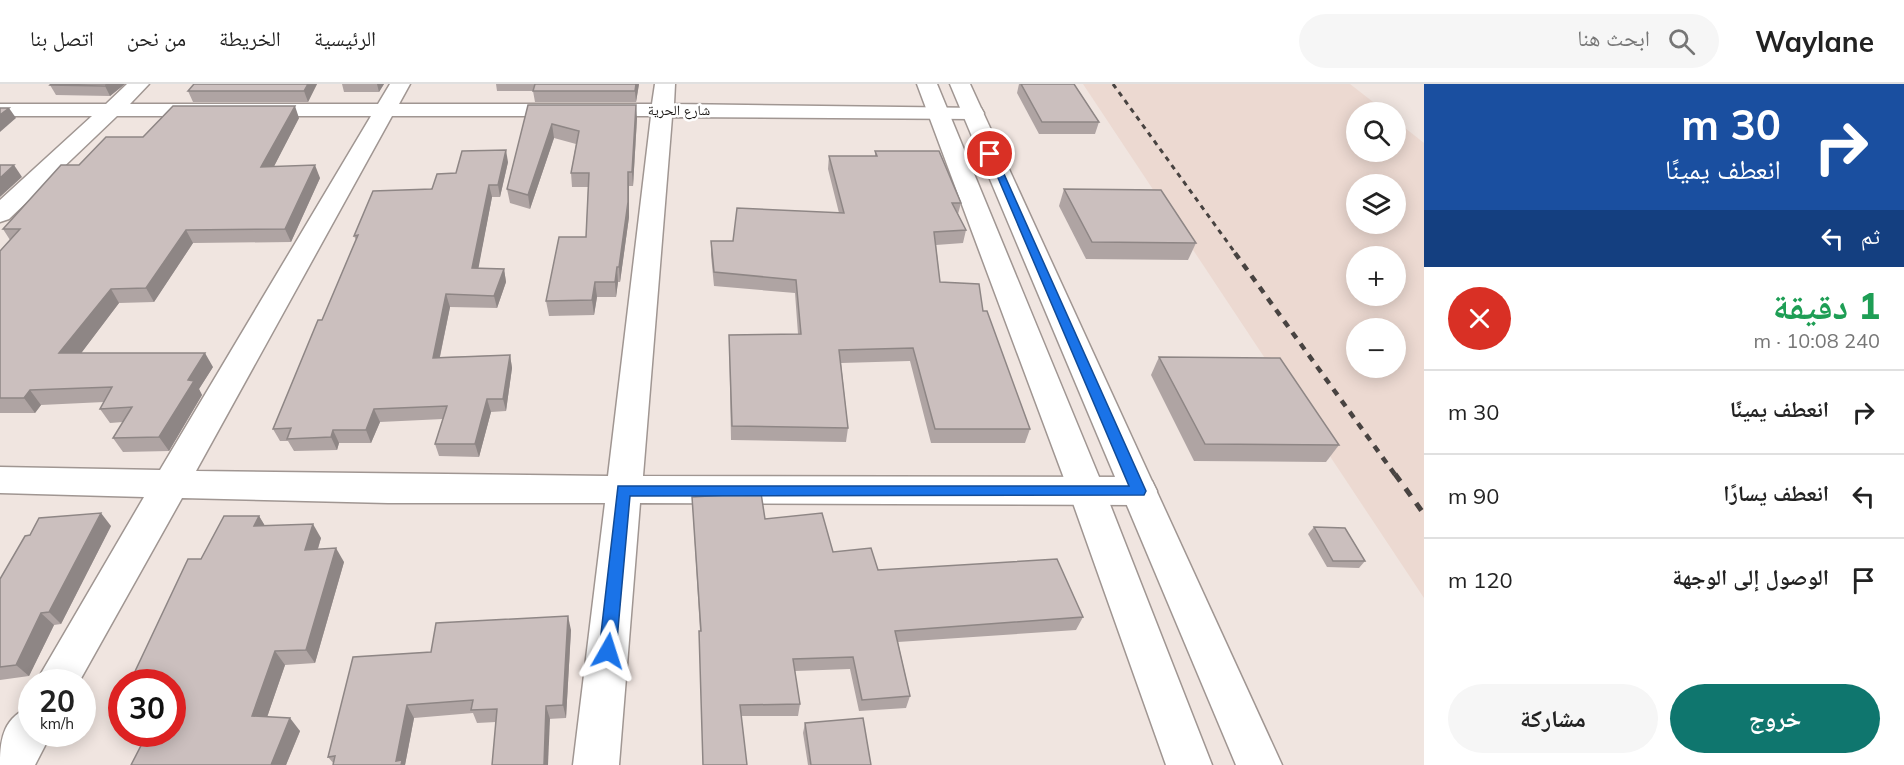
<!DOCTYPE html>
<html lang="ar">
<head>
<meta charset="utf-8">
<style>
  body { margin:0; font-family:Mulish,"Noto Naskh Arabic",sans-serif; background:#f6f6f6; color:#222; direction:rtl; height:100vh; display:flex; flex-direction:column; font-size:22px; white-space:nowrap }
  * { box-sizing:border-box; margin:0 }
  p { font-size:20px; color:#767676 }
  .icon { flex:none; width:33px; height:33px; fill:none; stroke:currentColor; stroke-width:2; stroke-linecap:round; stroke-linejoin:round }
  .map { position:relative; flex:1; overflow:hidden; direction:ltr }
  .drawer { display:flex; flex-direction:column; background:#fff; width:480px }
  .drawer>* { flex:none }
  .guide { background:#1a4fa0; color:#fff; overflow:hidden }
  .fabs { position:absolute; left:1346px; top:18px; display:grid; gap:12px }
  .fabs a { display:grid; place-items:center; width:60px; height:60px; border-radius:50%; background:#fff; box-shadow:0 3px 15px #0003; font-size:30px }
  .speed { position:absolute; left:18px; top:585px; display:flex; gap:12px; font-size:30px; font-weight:700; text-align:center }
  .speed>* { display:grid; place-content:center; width:78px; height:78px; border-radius:50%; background:#fff; box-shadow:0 3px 15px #0003; line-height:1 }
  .speed small { font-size:15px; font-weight:400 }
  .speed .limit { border:9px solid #d22; background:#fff; color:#111 }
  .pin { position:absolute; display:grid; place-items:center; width:51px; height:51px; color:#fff; margin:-26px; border:3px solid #fff; border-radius:50%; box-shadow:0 2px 6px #0007 }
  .me { position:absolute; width:66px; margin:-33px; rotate:6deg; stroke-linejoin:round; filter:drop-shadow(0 0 4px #0008) }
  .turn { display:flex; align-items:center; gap:21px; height:126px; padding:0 24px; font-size:27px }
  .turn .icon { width:78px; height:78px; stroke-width:2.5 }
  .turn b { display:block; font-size:42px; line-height:51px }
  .then { display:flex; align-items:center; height:57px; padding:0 24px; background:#0003; gap:12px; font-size:22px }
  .round { display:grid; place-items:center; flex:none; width:63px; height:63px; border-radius:32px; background:#f6f6f6 }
  .summary { display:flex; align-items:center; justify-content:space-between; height:102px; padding:0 24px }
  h1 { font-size:36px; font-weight:800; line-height:45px; color:#1e9e55 }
  .action { display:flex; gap:12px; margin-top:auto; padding:12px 24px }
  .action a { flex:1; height:69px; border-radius:36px; background:#0f766e; color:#fff; font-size:24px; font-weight:800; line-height:69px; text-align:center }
  .action a+a { background:#f6f6f6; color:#222 }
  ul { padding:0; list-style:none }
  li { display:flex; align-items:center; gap:18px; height:84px; padding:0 24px; border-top:2px solid #e0e0e0 }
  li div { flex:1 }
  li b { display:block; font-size:22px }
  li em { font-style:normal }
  header { display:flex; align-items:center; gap:36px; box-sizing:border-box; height:84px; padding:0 30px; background:#fff; border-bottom:2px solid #e0e0e0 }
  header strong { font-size:28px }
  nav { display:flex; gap:33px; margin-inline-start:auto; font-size:21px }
  .search { width:420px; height:54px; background:#f6f6f6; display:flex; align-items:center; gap:15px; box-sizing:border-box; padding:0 21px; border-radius:33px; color:#767676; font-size:22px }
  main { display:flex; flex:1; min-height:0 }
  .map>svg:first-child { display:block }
</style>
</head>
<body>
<header>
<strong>Waylane</strong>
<div class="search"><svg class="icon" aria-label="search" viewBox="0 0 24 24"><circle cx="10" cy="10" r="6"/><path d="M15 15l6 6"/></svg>ابحث هنا</div>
<nav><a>الرئيسية</a><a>الخريطة</a><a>من نحن</a><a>اتصل بنا</a></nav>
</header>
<main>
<section class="drawer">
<div class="guide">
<div class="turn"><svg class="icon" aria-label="right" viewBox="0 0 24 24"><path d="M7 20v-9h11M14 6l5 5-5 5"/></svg><div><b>30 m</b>انعطف يمينًا</div></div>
<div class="then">ثم<svg class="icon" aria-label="left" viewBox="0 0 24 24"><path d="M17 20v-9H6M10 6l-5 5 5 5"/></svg></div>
</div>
<div class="summary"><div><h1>1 دقيقة</h1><p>240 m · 10:08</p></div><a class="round" style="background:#d93025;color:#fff"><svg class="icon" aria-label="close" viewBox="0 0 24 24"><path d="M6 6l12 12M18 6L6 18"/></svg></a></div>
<ul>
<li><svg class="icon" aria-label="right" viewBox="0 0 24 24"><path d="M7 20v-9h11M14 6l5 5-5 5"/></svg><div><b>انعطف يمينًا</b></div><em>30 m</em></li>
<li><svg class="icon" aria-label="left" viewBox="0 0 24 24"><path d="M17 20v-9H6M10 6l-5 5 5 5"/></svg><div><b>انعطف يسارًا</b></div><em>90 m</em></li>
<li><svg class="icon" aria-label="arrive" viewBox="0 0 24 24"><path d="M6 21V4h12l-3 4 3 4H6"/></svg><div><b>الوصول إلى الوجهة</b></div><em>120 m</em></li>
</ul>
<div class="action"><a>خروج</a><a>مشاركة</a></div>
</section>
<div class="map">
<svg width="1424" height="681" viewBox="0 0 1424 681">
  <rect width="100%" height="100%" fill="#f0e5e0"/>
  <!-- built -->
  <path fill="#ecd9d1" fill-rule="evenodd" d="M 1083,0 L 1350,0 L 1386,28 L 1356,28 L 1356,68 L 1395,68 L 1395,36 L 1424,59 L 1424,514 ZM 1356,100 L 1395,100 L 1395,140 L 1356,140 ZM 1356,172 L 1395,172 L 1395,212 L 1356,212 ZM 1356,244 L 1395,244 L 1395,284 L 1356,284 Z"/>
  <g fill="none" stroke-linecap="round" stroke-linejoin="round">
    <defs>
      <g id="minor">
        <path d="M 127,0 L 149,0 L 130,20 L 378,20 L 390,0 L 410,0 L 399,20 L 652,20 L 655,0 L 675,0 L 674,20 L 981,24 L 984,29 L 981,34 L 973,35 L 672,33 L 643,392 L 1139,393 L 1152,397 L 1157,407 L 1152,417 L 1139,421 L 640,419 L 619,681 L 573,681 L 605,419 L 388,419 L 182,414 L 79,598 L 36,598 L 144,413 L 0,409 L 0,383 L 160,386 L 371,32 L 117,32 L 9,135 L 0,138 L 0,116 L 92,32 L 0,32 L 0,20 L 106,20 ZM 392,32 L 651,32 L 608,392 L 196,387 Z"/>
        <path d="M 32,622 L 32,650 L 51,650 L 35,681 L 0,681 C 0,653 4,633 32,622 Z"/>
      </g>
      <g id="major">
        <path d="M 917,0 L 937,0 L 1104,405 L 1212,681 L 1166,681 L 1068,405 Z"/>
        <path d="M 950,0 L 970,0 L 1282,681 L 1236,681 Z"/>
      </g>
    </defs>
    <!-- minor casing -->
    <use href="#minor" stroke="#a09692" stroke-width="3"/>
    <!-- major casing -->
    <use href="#major" stroke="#a09692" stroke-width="3"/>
    <!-- minor -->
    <use href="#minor" fill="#fff" fill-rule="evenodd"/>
    <!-- major -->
    <use href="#major" fill="#fff" fill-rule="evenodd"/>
    <!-- rail-far2 -->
    <path stroke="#484341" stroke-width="3" stroke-dasharray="5 5" stroke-linecap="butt" d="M 1113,0 L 1236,170"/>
    <!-- rail-far1 -->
    <path stroke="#484341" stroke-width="4.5" stroke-dasharray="7 7" stroke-linecap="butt" d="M 1235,169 L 1396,392"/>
    <!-- rail -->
    <path stroke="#484341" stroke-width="5" stroke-dasharray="9 9" stroke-linecap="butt" d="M 1395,390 L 1424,430"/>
  </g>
  <!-- wall -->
  <g fill="#afa4a3">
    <path d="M 51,0 L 125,0 L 110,12 L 56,11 L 50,1 Z"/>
    <path d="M 317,0 L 308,18 L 193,18 L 188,7 Z"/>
    <path d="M 342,0 L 384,0 L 379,8 L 344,8 Z"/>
    <path d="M 496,0 L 639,0 L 636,18 L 535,18 L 533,7 L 497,7 Z"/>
    <path d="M 1019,0 L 1074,0 L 1099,38 L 1095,50 L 1039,50 L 1017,9 Z"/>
    <path d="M 528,21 L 637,34 L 633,102 L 629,102 L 629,133 L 620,198 L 618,198 L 616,213 L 597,213 L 594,231 L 549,232 L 546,217 L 586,153 L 588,103 L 572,103 L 571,89 L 576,60 L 554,54 L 530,125 L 510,119 L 507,105 Z"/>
    <path d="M 299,34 L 274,82 L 320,94 L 291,158 L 193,159 L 154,218 L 119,219 L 81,269 L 213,283 L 199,305 L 202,311 L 169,367 L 123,368 L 113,354 L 123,338 L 110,339 L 100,325 L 104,318 L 41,321 L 35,329 L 0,329 L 0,167 L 10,156 L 3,145 L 79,81 L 143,53 Z"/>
    <path d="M 875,67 L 961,119 L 958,130 L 966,146 L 963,159 L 936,161 L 940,198 L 983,227 L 1030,345 L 1025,359 L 931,359 L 910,277 L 841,279 L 848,344 L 846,358 L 731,356 L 729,251 L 798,250 L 795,209 L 714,202 L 711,171 L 711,157 L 733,157 L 839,129 L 828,85 L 829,72 L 875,72 Z"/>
    <path d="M 508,78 L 500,113 L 492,113 L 478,184 L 504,185 L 506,198 L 497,224 L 450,223 L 440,273 L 510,271 L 512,284 L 506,327 L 491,328 L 479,373 L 439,372 L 435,360 L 443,335 L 380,338 L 371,359 L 339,359 L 337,366 L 294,367 L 288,357 L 280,357 L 273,345 L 322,236 L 356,156 L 354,152 L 456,89 Z"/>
    <path d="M 1064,105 L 1196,159 L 1188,176 L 1086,175 L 1059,122 Z"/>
    <path d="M 1159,273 L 1339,361 L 1326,378 L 1194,377 L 1151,291 Z"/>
    <path d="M 692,413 L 765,435 L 833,468 L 878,486 L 1083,533 L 1076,546 L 898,558 L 910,612 L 906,624 L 859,627 L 850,585 L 795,587 L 800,620 L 798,632 L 742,632 L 700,547 Z"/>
    <path d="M 259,432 L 265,442 L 321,454 L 318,465 L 344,478 L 315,579 L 285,581 L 267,633 L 300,647 L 286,681 L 131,681 L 172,650 L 201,475 Z"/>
    <path d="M 111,442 L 61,540 L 54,541 L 29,592 L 0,596 L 0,495 Z"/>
    <path d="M 1314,443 L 1365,477 L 1359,484 L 1327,483 L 1308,450 Z"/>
    <path d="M 571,546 L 566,634 L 477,639 L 473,629 L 414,634 L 405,681 L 333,681 L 334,680 L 328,673 L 431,568 Z"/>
    <path d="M 805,639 L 871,681 L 808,681 L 803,649 Z"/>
  </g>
  <!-- shaded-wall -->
  <g fill="#8e8685">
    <path d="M 108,0 L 125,0 L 110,12 L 105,2 Z"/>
    <path d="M 308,0 L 317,0 L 308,18 L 304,7 Z"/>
    <path d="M 377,0 L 384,0 L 379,8 Z"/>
    <path d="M 636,0 L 639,0 L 636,18 L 635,7 Z"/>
    <path d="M 636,21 L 637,34 L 633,102 L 632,88 Z"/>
    <path d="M 295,22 L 299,34 L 267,96 L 261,83 Z"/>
    <path d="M 9,24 L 16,34 L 0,48 L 0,31 Z"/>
    <path d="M 552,40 L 554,54 L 530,125 L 528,111 Z"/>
    <path d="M 506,66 L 508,78 L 500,113 L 498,101 Z"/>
    <path d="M 14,81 L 22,93 L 0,113 L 0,94 Z"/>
    <path d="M 315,81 L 320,94 L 291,158 L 285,145 Z"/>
    <path d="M 628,88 L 629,102 L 629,133 L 620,198 L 619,183 Z"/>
    <path d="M 489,101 L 492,113 L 476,197 L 472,184 Z"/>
    <path d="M 186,146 L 193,159 L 154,218 L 146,204 Z"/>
    <path d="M 617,183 L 618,198 L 616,213 L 615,198 Z"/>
    <path d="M 504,185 L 506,198 L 497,224 L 494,212 Z"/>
    <path d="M 595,198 L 597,213 L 594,231 L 592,216 Z"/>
    <path d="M 111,205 L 119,219 L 70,284 L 59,269 Z"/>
    <path d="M 446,210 L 450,223 L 437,286 L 433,274 Z"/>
    <path d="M 205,269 L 213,283 L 199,305 L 202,311 L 169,367 L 159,353 L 188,296 Z"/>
    <path d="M 510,271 L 512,284 L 506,327 L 503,315 Z"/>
    <path d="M 30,306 L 41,321 L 35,329 L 24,314 Z"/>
    <path d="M 487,315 L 491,328 L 479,373 L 475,360 Z"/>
    <path d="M 374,325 L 380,338 L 371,359 L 366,346 Z"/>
    <path d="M 333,346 L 339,359 L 337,366 L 331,353 Z"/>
    <path d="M 101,429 L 111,442 L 61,540 L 49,528 Z"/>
    <path d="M 259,432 L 268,447 L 254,442 Z"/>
    <path d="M 313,440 L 321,454 L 313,480 L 305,466 Z"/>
    <path d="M 336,464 L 344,478 L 315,579 L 306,566 Z"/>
    <path d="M 41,529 L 54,541 L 29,592 L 16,581 Z"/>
    <path d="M 568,532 L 571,546 L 566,634 L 563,621 Z"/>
    <path d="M 275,567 L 285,581 L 263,645 L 252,632 Z"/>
    <path d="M 407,621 L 414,634 L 405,681 L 399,681 L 396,677 Z"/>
    <path d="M 546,622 L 550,635 L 548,681 L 544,681 Z"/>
    <path d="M 290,634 L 300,647 L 286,681 L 271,681 Z"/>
  </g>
  <!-- building -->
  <g fill="#cbbfbe" stroke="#8e8685" stroke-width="1.5">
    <path d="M 51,0 L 108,0 L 105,2 L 50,1 Z"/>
    <path d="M 194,0 L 308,0 L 304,7 L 188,7 Z"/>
    <path d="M 535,0 L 636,0 L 635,7 L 533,7 Z"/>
    <path d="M 1021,0 L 1074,0 L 1099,38 L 1042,38 Z"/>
    <path d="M 528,21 L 636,21 L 632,88 L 628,88 L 628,118 L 619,183 L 617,183 L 615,198 L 595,198 L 592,216 L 546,217 L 559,153 L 586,153 L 589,89 L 571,89 L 579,47 L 552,40 L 528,111 L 507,105 Z"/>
    <path d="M 173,22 L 295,22 L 261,83 L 315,81 L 285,145 L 186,146 L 146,204 L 111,205 L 59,269 L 205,269 L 188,296 L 194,297 L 159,353 L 113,354 L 132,323 L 100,325 L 112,303 L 30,306 L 24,314 L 0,314 L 0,167 L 20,145 L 3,145 L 61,81 L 79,81 L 106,53 L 143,53 Z"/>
    <path d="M 0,24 L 9,24 L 0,31 Z"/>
    <path d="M 506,66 L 498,101 L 489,101 L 472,184 L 504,185 L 494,212 L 446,210 L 433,274 L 510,271 L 503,315 L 487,315 L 475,360 L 435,360 L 447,322 L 374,325 L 366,346 L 333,346 L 331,353 L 287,355 L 291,344 L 273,345 L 318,236 L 322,236 L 358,151 L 354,152 L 373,107 L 432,105 L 437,90 L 456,89 L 462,67 Z"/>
    <path d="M 875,67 L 939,67 L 961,119 L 952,119 L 966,146 L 934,148 L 940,198 L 979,200 L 983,227 L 987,227 L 1030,345 L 935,345 L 913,264 L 839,266 L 848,344 L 732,342 L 729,251 L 801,250 L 796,196 L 714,188 L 711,157 L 733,157 L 737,124 L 844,129 L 829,72 L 877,72 Z"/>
    <path d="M 0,81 L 14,81 L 0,94 Z"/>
    <path d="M 1064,105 L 1161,106 L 1196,159 L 1092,158 Z"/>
    <path d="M 1159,273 L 1280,274 L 1339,361 L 1205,360 Z"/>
    <path d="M 761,409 L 765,435 L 822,429 L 833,468 L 871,464 L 878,486 L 1057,475 L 1083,533 L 895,547 L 910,612 L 862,616 L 853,573 L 793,575 L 800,620 L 740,621 L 747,681 L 703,681 L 699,547 L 701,547 L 692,413 Z"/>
    <path d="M 101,429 L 49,528 L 41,529 L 16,581 L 0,583 L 0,495 L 25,452 L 30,451 L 39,434 Z"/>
    <path d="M 224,432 L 259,432 L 254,442 L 313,440 L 305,466 L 336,464 L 306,566 L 275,567 L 252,632 L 290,634 L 271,681 L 131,681 L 147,650 L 172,650 L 173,599 L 172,598 L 130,598 L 188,475 L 201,475 Z"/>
    <path d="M 1314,443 L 1345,444 L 1365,477 L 1333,477 Z"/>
    <path d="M 568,532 L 563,621 L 546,622 L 544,681 L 492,681 L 497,625 L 471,626 L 473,616 L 407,621 L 396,677 L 402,676 L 401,681 L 333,681 L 335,672 L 328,673 L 353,573 L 431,568 L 436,539 Z"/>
    <path d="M 863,634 L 871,681 L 811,681 L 805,639 Z"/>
  </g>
  <!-- route -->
  <path fill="#1a73e8" stroke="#114b97" stroke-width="1.5" d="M 987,68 L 995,70 L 1146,407 L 1144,411 L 630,412 L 616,567 L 614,572 L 608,574 L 601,572 L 599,567 L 618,402 L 1129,402 Z"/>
  <g text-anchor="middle" stroke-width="5" stroke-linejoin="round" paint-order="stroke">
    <!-- far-street labels -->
    <g font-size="14" fill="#1b1816" stroke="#fff">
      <text x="679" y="31">شارع الحرية</text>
    </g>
  </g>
</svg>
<div class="fabs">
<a><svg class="icon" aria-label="search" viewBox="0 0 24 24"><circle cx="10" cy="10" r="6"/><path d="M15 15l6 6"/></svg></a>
<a><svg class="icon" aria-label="layers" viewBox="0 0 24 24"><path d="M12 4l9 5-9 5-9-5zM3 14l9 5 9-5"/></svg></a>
<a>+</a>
<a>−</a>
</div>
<div class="speed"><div>20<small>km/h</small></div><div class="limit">30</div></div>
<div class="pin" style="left:990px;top:70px;background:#d93025"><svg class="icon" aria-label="arrive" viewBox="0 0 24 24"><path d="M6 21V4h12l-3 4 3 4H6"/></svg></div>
<svg class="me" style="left:608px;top:567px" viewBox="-20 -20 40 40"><path d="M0-17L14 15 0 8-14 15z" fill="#1a73e8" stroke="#fff" stroke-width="4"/></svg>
</div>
</main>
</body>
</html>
